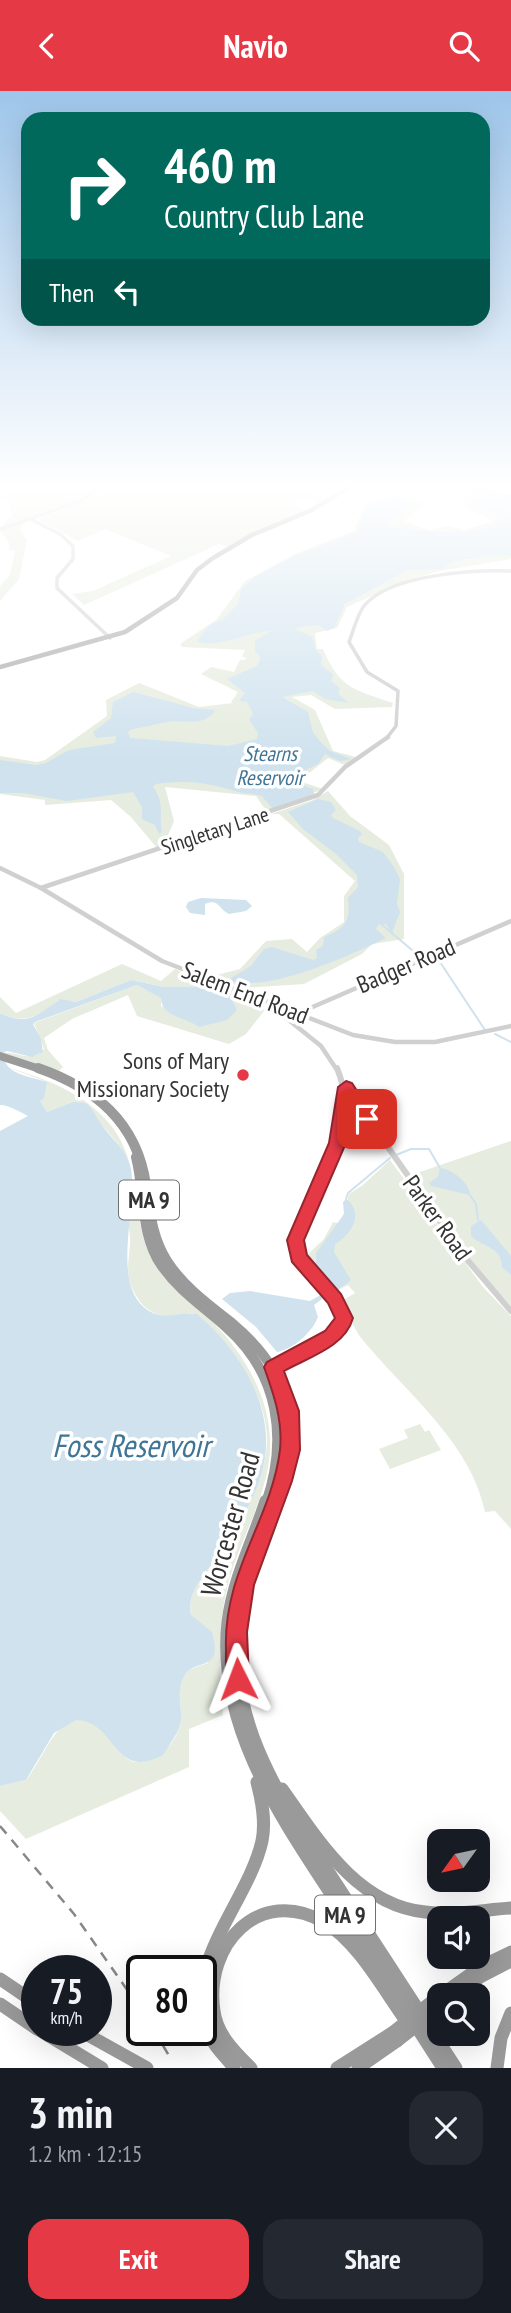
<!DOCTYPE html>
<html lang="en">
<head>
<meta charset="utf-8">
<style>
  body { margin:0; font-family:"PT Sans Narrow",sans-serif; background:#242831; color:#f1f3f6; height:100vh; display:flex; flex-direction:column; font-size:26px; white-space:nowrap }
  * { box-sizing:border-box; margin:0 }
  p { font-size:23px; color:#9ea1a6 }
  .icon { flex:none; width:38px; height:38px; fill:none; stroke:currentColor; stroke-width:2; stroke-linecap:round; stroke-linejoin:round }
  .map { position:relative; height:1977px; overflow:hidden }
  .side { display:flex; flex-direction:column; background:#171b24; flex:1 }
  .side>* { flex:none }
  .guide { position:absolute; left:21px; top:21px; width:469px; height:214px; border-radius:21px; box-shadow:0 7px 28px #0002; background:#00695c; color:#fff; overflow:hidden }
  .needle { width:46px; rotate:237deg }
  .controls { position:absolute; left:427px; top:1738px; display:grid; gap:14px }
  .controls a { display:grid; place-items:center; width:63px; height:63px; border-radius:14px; background:#171b24; box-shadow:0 7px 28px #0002; font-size:35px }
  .speed { position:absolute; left:21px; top:1864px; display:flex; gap:14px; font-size:35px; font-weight:700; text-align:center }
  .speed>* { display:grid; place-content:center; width:91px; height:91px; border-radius:50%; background:#171b24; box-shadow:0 7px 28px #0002; line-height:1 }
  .speed small { font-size:18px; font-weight:400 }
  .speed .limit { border:4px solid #111; border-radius:10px; background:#fff; color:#111 }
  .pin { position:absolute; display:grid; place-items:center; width:60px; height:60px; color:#fff; margin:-30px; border-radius:14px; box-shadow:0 4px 10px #0006 }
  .me { position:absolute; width:77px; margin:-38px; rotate:357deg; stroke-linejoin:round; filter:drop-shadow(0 0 5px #0008) }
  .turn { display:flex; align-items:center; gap:24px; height:147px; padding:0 28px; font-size:32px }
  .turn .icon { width:91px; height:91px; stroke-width:2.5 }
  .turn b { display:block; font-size:49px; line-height:60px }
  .then { display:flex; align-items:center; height:66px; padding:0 28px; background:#0003; gap:14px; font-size:26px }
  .round { display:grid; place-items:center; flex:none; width:74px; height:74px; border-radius:21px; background:#242831 }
  .summary { display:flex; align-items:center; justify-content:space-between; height:119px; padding:0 28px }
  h1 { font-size:42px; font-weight:600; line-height:52px }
  .primary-button { display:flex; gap:14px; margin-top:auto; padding:14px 28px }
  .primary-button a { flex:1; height:80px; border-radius:21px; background:#e63946; color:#fff; font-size:28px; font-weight:600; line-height:80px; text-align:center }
  .primary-button a+a { background:#242831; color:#f1f3f6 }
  header { display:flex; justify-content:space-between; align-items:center; height:91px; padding:0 28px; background:#e63946; color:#fff; font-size:32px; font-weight:600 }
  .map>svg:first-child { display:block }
</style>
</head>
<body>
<header><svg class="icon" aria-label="back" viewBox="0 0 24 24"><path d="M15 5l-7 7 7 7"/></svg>Navio<svg class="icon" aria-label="search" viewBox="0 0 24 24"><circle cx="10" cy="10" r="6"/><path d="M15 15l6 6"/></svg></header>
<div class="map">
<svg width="511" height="1977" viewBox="0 0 511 1977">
  <rect width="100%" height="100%" fill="#fff"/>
  <!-- green -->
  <g fill="#e6ecdf">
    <path d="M 37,393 L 104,393 L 79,409 L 3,436 L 7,427 L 12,426 L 10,413 L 0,405 Z"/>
    <path d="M 110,393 L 202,393 L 210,396 L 217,393 L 287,393 L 328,408 L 321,412 L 301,407 L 290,414 L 308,420 L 254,441 L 227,456 L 219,453 L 84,514 L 72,503 L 93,500 L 171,465 L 105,438 L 78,450 L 37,428 L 90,409 Z"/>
    <path d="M 461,398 L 511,406 L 511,468 L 440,480 L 408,489 L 347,516 L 337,537 L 315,542 L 317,558 L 323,558 C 340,598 355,599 393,612 L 392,616 L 335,618 L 311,604 L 292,606 L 315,619 L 333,660 L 356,666 L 345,674 L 328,667 L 299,690 L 323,698 L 267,721 L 256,705 L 165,696 L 174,730 L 163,756 L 157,757 L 131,726 L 111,709 L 45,714 L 45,709 L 0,703 L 0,665 L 37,671 L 45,669 L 107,625 L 106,609 L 139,592 L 199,616 L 233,612 L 231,611 L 238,601 L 201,583 L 211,576 L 234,581 L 240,569 L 245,569 L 246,566 L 242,566 L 245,559 L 182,556 L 180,553 L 216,529 L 245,490 L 295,463 L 354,440 L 365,412 L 395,405 L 428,412 L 403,430 L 429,439 L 447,435 L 465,439 L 493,430 L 466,417 Z"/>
    <path d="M 25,431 L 20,439 L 27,449 L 19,488 L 0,510 L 0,495 L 10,484 L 15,460 L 9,459 L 9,452 L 1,439 Z"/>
    <path d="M 328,700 L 350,725 L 389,754 L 404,783 L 404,848 L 372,853 L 362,863 L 304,893 L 243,897 L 213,885 L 240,878 L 266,850 L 292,848 L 307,861 L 320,847 L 344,831 L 344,805 L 355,790 L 279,723 L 271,723 L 313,709 Z"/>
    <path d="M 122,873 L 161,890 L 175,878 L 259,909 L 264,920 L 246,943 L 229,953 L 137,925 L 128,904 L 72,928 L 44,947 L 48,959 L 63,976 L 59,980 L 3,962 C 17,960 33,973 44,958 L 34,932 L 137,894 L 161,906 L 161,915 C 201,934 196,944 237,919 L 231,905 L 219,895 L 164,896 L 131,889 L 76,911 L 58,909 C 41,927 22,933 0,922 L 0,906 L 16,922 Z"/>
    <path d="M 7,976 C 45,988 81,1000 108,1031 C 145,1073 128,1129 155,1174 C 167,1193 183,1205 200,1219 C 236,1251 267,1296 270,1346 C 273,1398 241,1443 228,1493 C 217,1536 220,1580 223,1624 L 189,1638 L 189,1676 L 26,1748 L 0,1720 L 0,1695 L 26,1689 C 46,1666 64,1596 107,1645 C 116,1656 120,1666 134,1671 C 158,1671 179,1652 181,1627 C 182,1612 176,1598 184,1584 C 189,1577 200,1575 208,1572 C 218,1533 209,1549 191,1524 C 186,1500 207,1482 218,1464 C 239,1429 267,1390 267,1348 C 266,1306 241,1272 215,1241 C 209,1235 203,1226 195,1223 C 191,1221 185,1223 180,1224 C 158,1228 143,1220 133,1199 C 125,1182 129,1171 130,1153 C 131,1144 128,1136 128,1127 C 128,1120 133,1114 134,1107 C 136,1078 123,1056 104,1037 C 88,1020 99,1022 73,1011 L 47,1021 L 40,1010 L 47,991 Z"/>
    <path d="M 511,1050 L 511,1215 L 466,1164 L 411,1084 Z"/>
    <path d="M 390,1069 L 483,1196 L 511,1225 L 511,1438 L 495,1420 L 485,1421 C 471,1351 405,1301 362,1248 C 352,1236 350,1222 342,1210 L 355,1202 L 348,1194 L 334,1201 L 304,1167 L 324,1148 L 333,1131 L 341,1133 L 349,1103 L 363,1094 Z"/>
    <path d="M 420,1333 L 425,1341 L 429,1339 L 441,1359 L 390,1378 L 379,1358 L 408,1347 L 404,1339 Z"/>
  </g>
  <!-- water -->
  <g fill="#cfe2ee">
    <path d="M 483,402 L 511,406 L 511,465 L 494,464 L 455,470 L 441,478 L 408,479 L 345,513 L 334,537 L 327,540 L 318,534 L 294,537 L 313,547 L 315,558 L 322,565 L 321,574 L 334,584 L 331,590 L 340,597 L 338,602 L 348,612 L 325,608 L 313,600 L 282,606 L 308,621 L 313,641 L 319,649 L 330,660 L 351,668 L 340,670 L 325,663 L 318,673 L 298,683 L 296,691 L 313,698 L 314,703 L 273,718 L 262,705 C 253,702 243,703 234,700 C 207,691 185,689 156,693 L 153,696 C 166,713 158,724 162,741 L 159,743 L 155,734 L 142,728 L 142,716 L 133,701 L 67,710 L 22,702 L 0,702 L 0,669 L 36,674 L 46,672 L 69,659 L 115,652 L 116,645 L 96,647 L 93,641 L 111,627 L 113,611 L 133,601 L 193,617 L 215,619 C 205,637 183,628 167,631 C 155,633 144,637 132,638 L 128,641 L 130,647 L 228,655 L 257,648 L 258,642 L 249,629 L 253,623 L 247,611 L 239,610 L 245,602 L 227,588 L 257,575 L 261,567 L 255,560 L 255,550 L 271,540 C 251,540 212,559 197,550 L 210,534 L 223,528 L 238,513 L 241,498 L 255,486 L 293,466 L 357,441 C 361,434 361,426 364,419 C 370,405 402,404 413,411 L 402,424 L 389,430 L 390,435 C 419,440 478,449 502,428 L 469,413 L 473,404 Z"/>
    <path d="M 318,708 L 331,711 L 336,719 L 331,724 L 333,727 L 360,740 L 362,743 L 358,747 L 359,751 L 383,761 L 394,776 L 400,788 L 397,813 L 400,821 L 392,842 L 386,833 L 379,833 L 376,838 L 386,847 C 353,863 264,904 228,889 L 251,875 L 264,858 L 272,856 L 313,869 L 317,867 L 316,859 L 323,855 L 324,846 C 345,838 351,830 348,807 L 358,796 L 357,784 L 336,763 L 303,738 L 288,721 Z"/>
    <path d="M 201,807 L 246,809 L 252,815 L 246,820 L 229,823 C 219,819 219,807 205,813 L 205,824 L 190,822 L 186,816 L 188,811 Z"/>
    <path d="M 131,889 L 164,896 L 219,895 L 231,905 L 237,919 L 227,929 L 199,936 C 186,926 161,926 161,907 L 137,894 L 35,931 L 33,933 L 41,948 L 43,961 L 32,966 L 7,960 L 3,962 C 4,984 29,985 47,991 L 44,1007 L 40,1010 L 47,1021 L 73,1011 L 85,1012 C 94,1018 95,1025 101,1033 C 112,1049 126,1057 131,1078 C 138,1116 109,1196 149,1220 C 165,1230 181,1220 197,1223 C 238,1258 273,1311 265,1367 C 260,1402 235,1439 216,1467 C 205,1484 186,1502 191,1524 L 212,1541 C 224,1583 195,1566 184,1585 C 176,1600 182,1614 181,1629 C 179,1643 170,1652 163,1664 C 111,1691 118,1630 76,1629 L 54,1642 L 26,1689 L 0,1695 L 0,1040 L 28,1025 C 22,1022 9,1014 0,1014 L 0,922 C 29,936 39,923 60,908 L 76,911 Z"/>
    <path d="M 440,1077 C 453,1079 469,1091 470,1104 L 431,1095 L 429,1092 L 438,1086 Z"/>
    <path d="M 346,1108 C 365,1122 351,1144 335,1153 L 334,1161 L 351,1189 L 336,1200 L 316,1173 L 316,1162 L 344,1123 L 343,1111 Z"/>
    <path d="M 481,1129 L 511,1165 L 511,1184 L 502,1176 C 502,1155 483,1157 471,1145 L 471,1135 Z"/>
    <path d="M 250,1200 L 310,1210 L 324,1202 L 326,1205 L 314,1214 L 318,1226 C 312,1242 293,1258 277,1261 L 256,1236 L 222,1208 L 230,1202 Z"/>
  </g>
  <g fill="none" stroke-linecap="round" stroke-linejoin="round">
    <!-- stream -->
    <g stroke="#cfe2ee" stroke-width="2">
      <path d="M 0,406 L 15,407"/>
      <path d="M 381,833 L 412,859 L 430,861"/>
      <path d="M 436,865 L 485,939"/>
      <path d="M 495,943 L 511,951"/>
      <path d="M 396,1064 L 411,1058 L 429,1058 L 440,1077"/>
      <path d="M 470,1104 L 476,1113 L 478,1129"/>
      <path d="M 346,1108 L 348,1102 L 390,1067"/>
    </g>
    <!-- minor-far2 -->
    <g stroke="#d0d0d0" stroke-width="3.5">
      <path d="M 449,393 L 511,405"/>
      <path d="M 30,428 L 60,443 L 73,455 L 73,468 L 57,487 L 57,497 L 110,547"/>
      <path d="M 0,438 L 81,410 L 106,393"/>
      <path d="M 386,648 L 396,635 L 398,600 L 367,581 L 349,551 C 353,541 357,524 364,515 C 390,483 473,479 511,480"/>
    </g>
    <!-- minor-far1 -->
    <g stroke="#d0d0d0" stroke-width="4.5">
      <path d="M 0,777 L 41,797 L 162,870 L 353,944 L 395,951 L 435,951 L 511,935"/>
      <path d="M 41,797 L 318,704 L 345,676 L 388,646"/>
      <path d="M 270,914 L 321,955 L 337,979"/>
      <path d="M 301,921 L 511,830"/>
    </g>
    <!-- minor -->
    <g stroke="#d0d0d0" stroke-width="6">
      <path d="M 346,996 L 464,1165 L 511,1220"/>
      <path d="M 272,1277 L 329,1247 L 343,1232 C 341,1198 304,1185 295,1153 C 308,1093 365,1044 337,977"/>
    </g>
    <!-- major -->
    <path stroke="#ababab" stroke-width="4.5" d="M 0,576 L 125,541 L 177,507 L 197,479 L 213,467 L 252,444 L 312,419 L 354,393"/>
    <!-- highway-far2 -->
    <path stroke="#9a9a9a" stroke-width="8" d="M 0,965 L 43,979"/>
    <!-- highway-far1 -->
    <g stroke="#9a9a9a" stroke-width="10">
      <path d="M 38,977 C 95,997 137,1031 146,1094 C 150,1121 152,1146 167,1170 C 183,1195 209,1214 232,1232 C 294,1284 303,1338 274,1412"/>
      <path d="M 136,1066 C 145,1101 140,1144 161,1174 C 179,1200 204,1216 227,1237 C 279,1283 288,1348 266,1412"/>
    </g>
    <!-- highway -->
    <g stroke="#9a9a9a" stroke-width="13">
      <path d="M 266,1410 C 253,1450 233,1489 228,1531 C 216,1636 283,1729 337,1812 C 372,1867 408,1922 443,1977"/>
      <path d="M 275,1410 C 223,1541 221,1609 296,1731 L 456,1977"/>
      <path d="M 282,1698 C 318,1749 357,1814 425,1821 C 453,1825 482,1819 511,1817"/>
      <path d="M 0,1888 L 37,1913"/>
      <path d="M 441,1904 L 482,1875 L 511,1861"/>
      <path d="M 456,1904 L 480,1886 L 511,1870"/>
      <path d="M 0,1913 L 37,1938"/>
      <path d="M 39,1939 L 102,1977"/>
      <path d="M 79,1939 L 147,1977"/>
      <path d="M 234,1977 C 227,1967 216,1958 211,1947 C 175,1880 248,1813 262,1750 C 266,1730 262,1710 257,1691"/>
      <path d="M 251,1977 C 235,1961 217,1944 214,1920 C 204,1854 259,1794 324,1831 C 358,1850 386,1903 409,1934"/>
      <path d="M 337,1977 L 392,1942"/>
      <path d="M 358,1977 L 397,1950"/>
      <path d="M 497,1977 L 501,1947 L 511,1922"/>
    </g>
    <!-- rail-far1 -->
    <path stroke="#888" stroke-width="2" stroke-dasharray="4.5 3.5" stroke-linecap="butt" d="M 500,393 L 511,396"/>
    <!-- rail -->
    <g stroke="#888" stroke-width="2.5" stroke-dasharray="10 8" stroke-linecap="butt">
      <path d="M 0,1735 L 74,1823 L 142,1920"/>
      <path d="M 154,1939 L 172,1970"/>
    </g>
    <!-- highway-bridge -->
    <g stroke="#9a9a9a" stroke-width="13">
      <path d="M 392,1942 L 439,1905"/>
      <path d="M 397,1950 L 439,1917"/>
    </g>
  </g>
  <!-- sky -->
  <linearGradient id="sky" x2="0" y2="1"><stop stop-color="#9ec6ea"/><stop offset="0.59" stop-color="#fff"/><stop offset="1" stop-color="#fff" stop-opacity="0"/></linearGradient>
  <rect width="511" height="670" fill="url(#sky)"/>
  <!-- route -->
  <path fill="#e63946" stroke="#96252e" stroke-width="2" d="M 346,990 L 352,992 L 375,1028 L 367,1034 L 361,1032 L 351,1016 L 346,1052 L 304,1149 L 307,1164 L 341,1203 L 353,1227 C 345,1256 309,1266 284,1280 L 299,1320 L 300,1359 L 292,1390 L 254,1494 L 247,1541 L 249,1588 L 246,1596 L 238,1599 L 230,1596 C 225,1584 226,1571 226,1559 C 223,1480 271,1430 280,1359 C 283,1330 274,1304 264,1276 L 267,1271 L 325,1240 L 335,1227 L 328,1212 L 292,1171 L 287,1149 L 329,1052 L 338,996 Z"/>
  <!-- markers -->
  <circle fill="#e63946" stroke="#fff" stroke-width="2.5" cx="243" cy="984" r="7"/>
  <g text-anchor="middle" stroke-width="7" stroke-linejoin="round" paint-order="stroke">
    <!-- far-water labels -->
    <g font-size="21" font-style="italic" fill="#3f7597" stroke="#fff">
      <text x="270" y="670">Stearns<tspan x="270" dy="24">Reservoir</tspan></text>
    </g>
    <!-- far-street labels -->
    <g font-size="21" fill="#333" stroke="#fff">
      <text transform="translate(215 740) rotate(-18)" y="7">Singletary Lane</text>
    </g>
    <!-- shield labels -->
    <g fill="#fff" stroke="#707070" stroke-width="2">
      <rect x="119" y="1089.5" width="60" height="39" rx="5"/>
      <rect x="315" y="1804.5" width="60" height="39" rx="5"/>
    </g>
    <g font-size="23" font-weight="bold" fill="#333">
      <text x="149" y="1117">MA 9</text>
      <text x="345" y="1832">MA 9</text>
    </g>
    <!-- street labels -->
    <g font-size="24" fill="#333" stroke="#fff">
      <text transform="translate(406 875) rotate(-23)" y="8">Badger Road</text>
      <text transform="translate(245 902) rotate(21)" y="8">Salem End Road</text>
      <text transform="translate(437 1127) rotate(54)" y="8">Parker Road</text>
    </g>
    <!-- poi labels -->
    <g font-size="24" fill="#333" stroke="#fff" text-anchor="end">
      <text x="229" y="978">Sons of Mary<tspan x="229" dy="28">Missionary Society</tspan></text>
    </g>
    <!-- near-street labels -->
    <g font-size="28" fill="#333" stroke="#fff">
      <text transform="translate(230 1433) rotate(-74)" y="10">Worcester Road</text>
    </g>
    <!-- near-water labels -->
    <g font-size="32" font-style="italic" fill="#3f7597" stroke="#fff">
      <text x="131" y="1366">Foss Reservoir</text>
    </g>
  </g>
</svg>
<div class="controls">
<a><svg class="needle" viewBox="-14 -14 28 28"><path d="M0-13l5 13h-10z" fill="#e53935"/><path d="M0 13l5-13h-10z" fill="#9ea1a6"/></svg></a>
<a><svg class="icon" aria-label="sound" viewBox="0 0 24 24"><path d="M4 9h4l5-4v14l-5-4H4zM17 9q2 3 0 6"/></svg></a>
<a><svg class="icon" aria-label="search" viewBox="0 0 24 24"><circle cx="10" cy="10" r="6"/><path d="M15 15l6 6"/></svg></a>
</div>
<div class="speed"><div>75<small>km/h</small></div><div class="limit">80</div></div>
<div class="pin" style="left:367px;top:1028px;background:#d93025"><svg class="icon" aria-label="arrive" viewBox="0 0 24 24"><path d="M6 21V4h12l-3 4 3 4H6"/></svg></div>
<svg class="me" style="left:238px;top:1588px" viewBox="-20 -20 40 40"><path d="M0-17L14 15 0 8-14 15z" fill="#e63946" stroke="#fff" stroke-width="4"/></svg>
<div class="guide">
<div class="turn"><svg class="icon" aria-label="right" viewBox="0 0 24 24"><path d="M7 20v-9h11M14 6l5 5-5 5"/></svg><div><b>460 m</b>Country Club Lane</div></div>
<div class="then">Then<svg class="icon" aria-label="left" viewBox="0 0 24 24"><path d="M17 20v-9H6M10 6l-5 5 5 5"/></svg></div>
</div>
</div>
<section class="side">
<div class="summary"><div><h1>3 min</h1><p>1.2 km · 12:15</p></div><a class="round"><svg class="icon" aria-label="close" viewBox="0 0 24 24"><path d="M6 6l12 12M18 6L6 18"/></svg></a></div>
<div class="primary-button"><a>Exit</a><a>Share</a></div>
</section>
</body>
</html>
